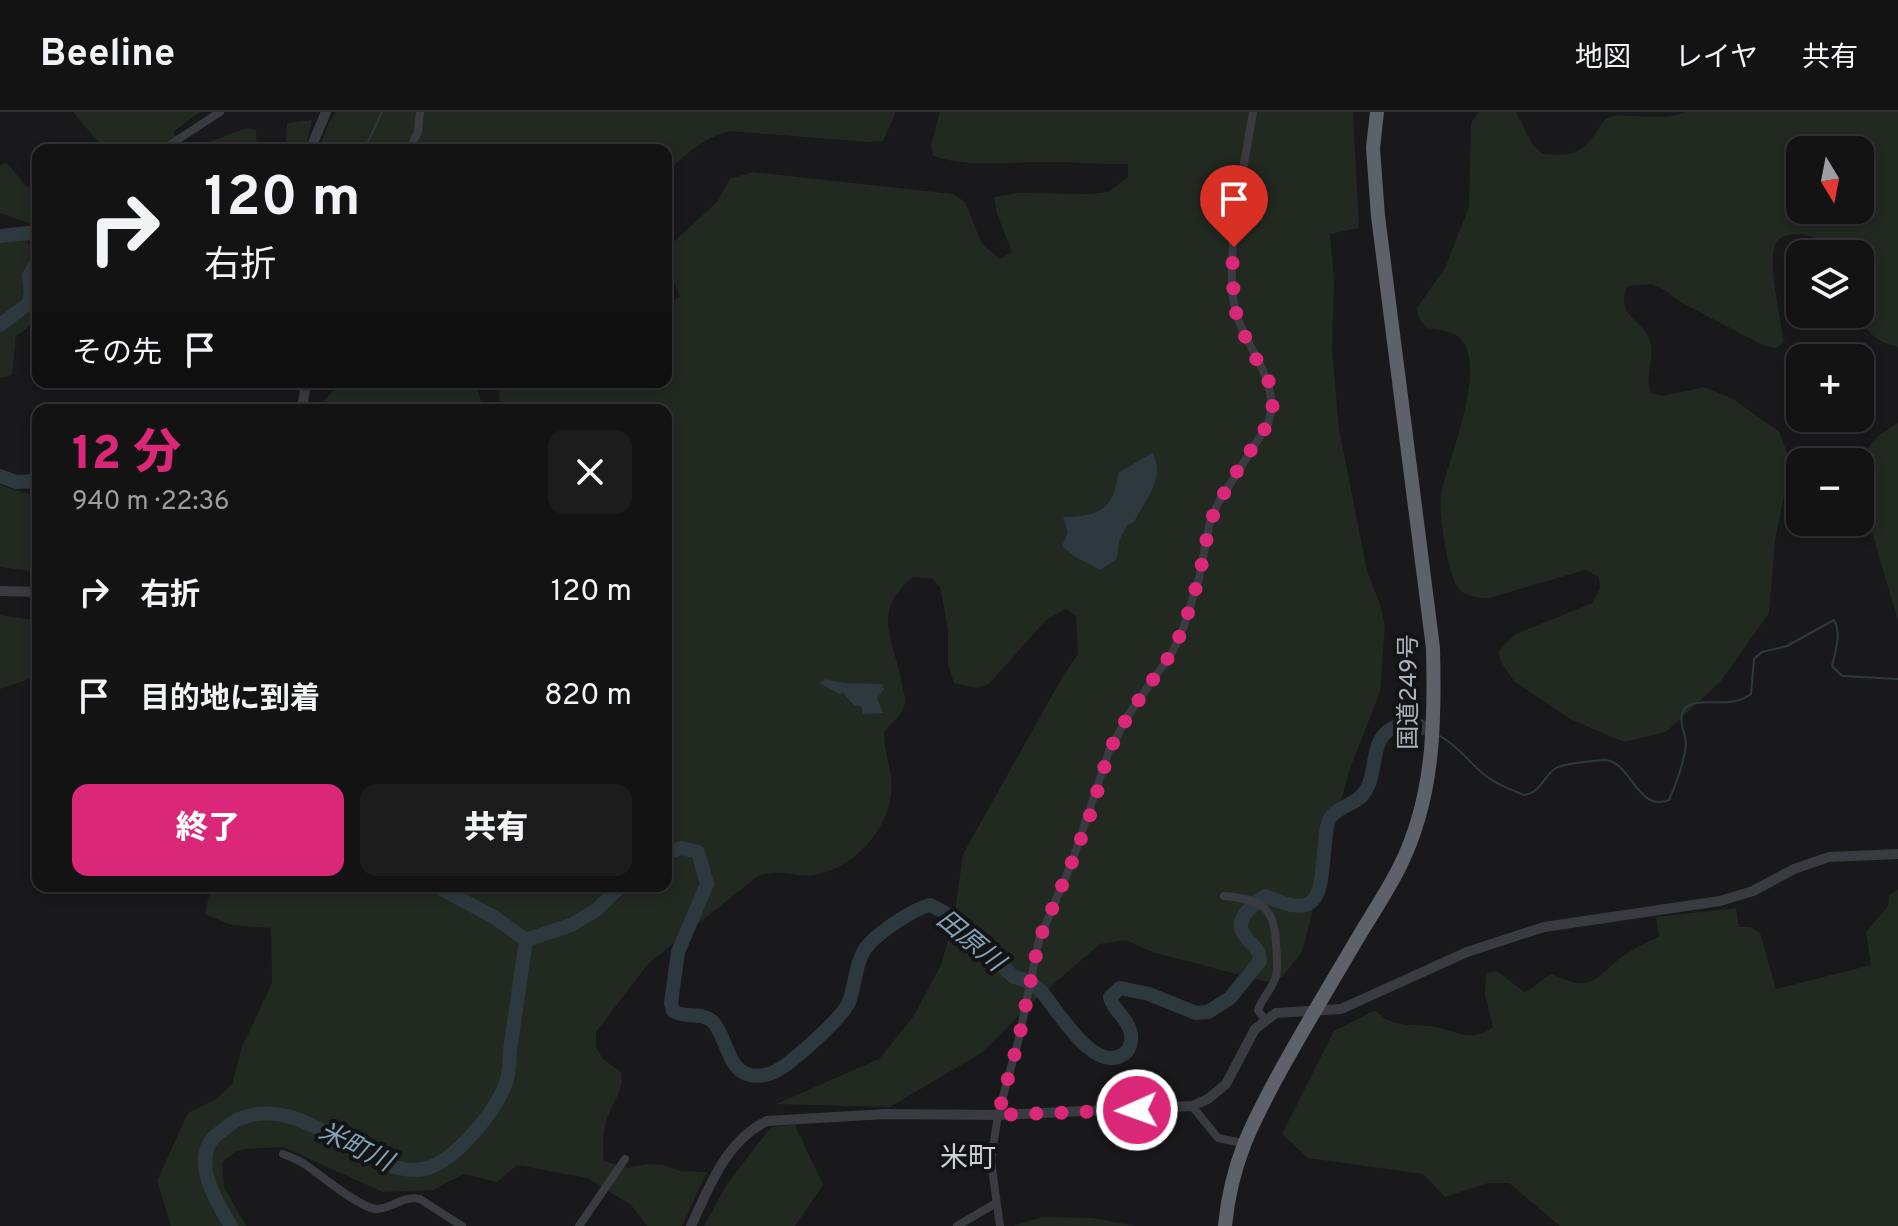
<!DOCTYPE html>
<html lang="ja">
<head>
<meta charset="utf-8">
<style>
  body { margin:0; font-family:Overpass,"Noto Sans JP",sans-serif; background:#1c1c1d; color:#f1f3f6; height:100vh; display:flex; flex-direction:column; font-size:30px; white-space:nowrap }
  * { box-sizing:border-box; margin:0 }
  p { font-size:26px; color:#9d9ea0 }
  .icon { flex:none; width:44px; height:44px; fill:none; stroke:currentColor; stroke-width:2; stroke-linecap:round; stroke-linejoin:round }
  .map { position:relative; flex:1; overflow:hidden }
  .side { position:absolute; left:32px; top:292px; width:640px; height:488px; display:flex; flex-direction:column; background:#131314; border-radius:16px; box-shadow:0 4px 12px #0003,0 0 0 2px #323234 }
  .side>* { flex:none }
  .hud { position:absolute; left:32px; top:32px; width:640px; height:244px; border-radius:16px; box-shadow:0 4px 12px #0003,0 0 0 2px #323234; background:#131314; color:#f1f3f6; overflow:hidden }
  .needle { width:52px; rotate:170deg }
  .tools { position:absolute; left:1786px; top:24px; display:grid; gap:16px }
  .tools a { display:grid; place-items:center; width:88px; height:88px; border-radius:16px; background:#131314; box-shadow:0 4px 12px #0003,0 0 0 2px #323234; font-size:40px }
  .pin { position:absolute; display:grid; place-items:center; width:68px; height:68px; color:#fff; margin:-82px -34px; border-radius:50% 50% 50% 0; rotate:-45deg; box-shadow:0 0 8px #0007 }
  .pin .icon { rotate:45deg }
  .me { position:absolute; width:88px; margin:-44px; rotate:268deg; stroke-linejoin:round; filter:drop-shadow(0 0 6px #0008) }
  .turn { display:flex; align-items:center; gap:28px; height:168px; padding:0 40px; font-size:36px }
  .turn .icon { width:104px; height:104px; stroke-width:2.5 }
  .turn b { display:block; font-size:56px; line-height:68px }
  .then { display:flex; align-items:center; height:76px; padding:0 40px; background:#0003; gap:16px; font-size:30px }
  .round { display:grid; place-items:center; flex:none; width:84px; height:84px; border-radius:16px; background:#1c1c1d }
  .headline { display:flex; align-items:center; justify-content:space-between; height:136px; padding:0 40px }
  h1 { font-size:48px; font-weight:800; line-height:60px; color:#db2777 }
  .button { display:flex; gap:16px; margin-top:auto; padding:16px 40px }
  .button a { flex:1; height:92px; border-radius:16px; background:#db2777; color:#fff; font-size:32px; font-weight:800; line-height:92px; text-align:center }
  .button a+a { background:#1c1c1d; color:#f1f3f6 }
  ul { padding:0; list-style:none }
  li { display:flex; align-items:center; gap:24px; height:104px; padding:0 40px }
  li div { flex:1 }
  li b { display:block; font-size:30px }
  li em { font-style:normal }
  header { display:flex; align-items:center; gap:48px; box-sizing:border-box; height:112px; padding:0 40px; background:#131314; border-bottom:2px solid #323234 }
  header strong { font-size:38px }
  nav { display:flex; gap:44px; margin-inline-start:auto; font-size:28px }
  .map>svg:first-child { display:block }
</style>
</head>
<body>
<header>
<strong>Beeline</strong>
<nav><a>地図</a><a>レイヤ</a><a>共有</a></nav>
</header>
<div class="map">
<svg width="1898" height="1114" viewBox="0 0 1898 1114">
  <rect width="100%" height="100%" fill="#19191b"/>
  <!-- green -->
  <g fill="#212921" fill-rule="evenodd">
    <path d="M 73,0 L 200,0 L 173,20 L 184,38 L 105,38 Z"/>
    <path d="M 336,0 L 896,0 L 883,29 L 866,30 L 731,19 C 704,25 686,42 666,61 L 666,38 L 318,38 L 329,10 Z"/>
    <path d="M 940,0 L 1353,0 L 1359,116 L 1330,122 L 1334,168 L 1332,239 L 1339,317 L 1367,459 L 1381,495 L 1385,515 L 1380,580 L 1349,659 L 1302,840 L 1282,865 L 1267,870 L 1152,840 L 1126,828 L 1100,832 L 1026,896 L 983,940 L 890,995 L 776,992 L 879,947 L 913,905 L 941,853 L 954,807 L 963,742 L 1063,564 L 1078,542 L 1076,504 L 1066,497 L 1046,508 L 989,572 L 977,576 L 954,571 L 948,552 L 948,517 L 940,475 L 932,467 L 913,465 C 869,502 895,528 902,573 C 903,578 906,586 905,591 C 903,604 890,611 884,621 C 884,637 889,649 891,664 C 897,709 858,756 814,763 C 804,765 793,762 783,761 C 775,760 767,762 759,763 L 648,852 L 596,920 L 596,935 L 603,947 L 621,960 C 624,975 617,984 611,997 C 603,1013 602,1032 604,1049 L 627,1056 L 647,1052 L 664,1053 L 680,1059 L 707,1060 L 682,1114 L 647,1114 L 631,1093 L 587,1066 L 517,1053 L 497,1070 L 464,1062 L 433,1078 L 383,1080 L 283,1035 L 245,1037 L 235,1040 L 222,1050 L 224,1075 L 246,1114 L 171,1114 L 157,1069 L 188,1001 L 216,987 L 232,972 L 242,935 L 272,871 L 271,816 L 231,813 L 205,802 L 211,774 L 666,774 L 666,298 L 500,298 L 499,270 L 666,270 L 666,185 L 673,190 L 680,184 L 666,154 L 666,137 L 717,90 L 730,67 L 753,60 L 953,82 L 965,90 L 982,132 L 1000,147 L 1012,140 L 997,102 L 994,85 L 1020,81 L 1091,82 L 1108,80 L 1128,65 L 1128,52 C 1103,53 1078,50 1052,50 C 1011,49 973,57 933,44 L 931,33 Z"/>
    <path d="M 1479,0 L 1516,0 L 1532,32 L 1543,42 C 1570,44 1581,43 1597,19 C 1601,13 1603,8 1609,5 C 1627,0 1660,11 1685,0 L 1898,0 L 1898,235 C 1876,230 1867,220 1855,202 L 1860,202 L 1860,142 L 1827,142 C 1821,131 1812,121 1798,122 C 1790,123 1781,123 1776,131 C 1766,148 1782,208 1783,230 L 1777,236 L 1765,234 L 1680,190 L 1665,178 L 1651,172 L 1628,174 C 1614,200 1640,208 1648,224 C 1658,242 1643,262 1651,281 L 1662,284 L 1704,275 L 1733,287 L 1779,320 L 1788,343 L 1788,363 L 1775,429 L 1769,501 L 1721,569 L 1666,620 L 1624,630 L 1570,607 L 1514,569 L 1502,552 L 1498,539 L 1516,522 L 1592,491 L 1600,476 L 1599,465 L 1585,458 L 1489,486 C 1479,486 1468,485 1460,478 C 1448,467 1438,399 1441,383 C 1447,348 1488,258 1461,227 C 1452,218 1438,218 1426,216 L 1419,206 L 1417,196 L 1445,156 L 1469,95 L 1471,11 ZM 1800,38 L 1860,38 L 1860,98 L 1800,98 Z"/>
    <path d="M 312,8 L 305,38 L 285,38 L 287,11 Z"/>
    <path d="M 246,16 L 256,18 L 257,38 L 187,38 Z"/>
    <path d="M 6,50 L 27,75 L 38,76 L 38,114 L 0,101 L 0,54 Z"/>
    <path d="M 0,124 L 27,128 L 38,148 L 38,208 L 16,224 L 12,263 L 0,266 Z"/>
    <path d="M 341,270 L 476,270 L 483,298 L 316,298 Z"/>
    <path d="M 1898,311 L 1898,509 L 1868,406 L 1862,355 L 1869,335 L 1878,324 Z"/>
    <path d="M 0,373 L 38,385 L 38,460 L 0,455 Z"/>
    <path d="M 0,503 L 38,509 L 38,564 L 0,577 Z"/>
    <path d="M 1898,778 L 1898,1114 L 1560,1114 L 1509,1071 L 1488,1071 L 1445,1085 L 1423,1062 L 1308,1046 L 1282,1022 L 1334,919 L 1375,898 C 1394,919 1416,910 1440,916 C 1460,921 1473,930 1493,915 L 1485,883 L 1486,861 L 1497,859 L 1524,880 C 1536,876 1540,868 1551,862 C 1590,879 1590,872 1619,847 C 1631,838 1646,831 1659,824 L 1656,805 L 1736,796 L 1739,815 L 1750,815 L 1760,821 L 1776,877 L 1871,853 L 1866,820 L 1888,794 L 1889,783 Z"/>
    <path d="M 795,1013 L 823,1073 L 795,1114 L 704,1114 L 727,1072 L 771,1015 Z"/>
    <path d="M 1043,1105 L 1092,1106 L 1136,1114 L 1013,1114 Z"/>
  </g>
  <!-- water -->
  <g fill="#2e393f">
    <path d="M 1152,341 C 1167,365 1145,388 1134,410 L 1127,413 L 1119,429 L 1117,447 L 1100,458 L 1074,444 L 1062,434 L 1068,420 L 1063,405 C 1098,405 1115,397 1118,361 Z"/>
    <path d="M 826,567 C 845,573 862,571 882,572 L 884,577 L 877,586 L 883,601 L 863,602 L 861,594 L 854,593 L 843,581 L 839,582 L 819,571 Z"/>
  </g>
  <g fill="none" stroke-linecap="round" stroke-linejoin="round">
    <!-- stream -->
    <g stroke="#2e393f" stroke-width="2">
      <path d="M 317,35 L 327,38"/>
      <path d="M 301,38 L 306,32"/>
      <path d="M 364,38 L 382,0"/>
      <path d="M 1440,624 C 1456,633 1465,645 1479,658 C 1491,670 1509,677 1524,683 C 1542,680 1543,664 1556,656 C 1562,652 1598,648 1605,648 C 1631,649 1637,701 1669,688 C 1676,672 1684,650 1686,633 C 1686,622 1679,612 1682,602 C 1684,595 1689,592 1696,591 C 1716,588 1733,595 1751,582 L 1754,547 L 1762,540 L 1787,534 L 1834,508 C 1842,522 1835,540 1832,554 L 1842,564 L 1898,567"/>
    </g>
    <!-- river -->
    <g stroke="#2e393f" stroke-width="14">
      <path d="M 0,124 L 29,121 L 38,124"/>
      <path d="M 0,213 L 28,192 L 31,182 L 29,164 L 38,148"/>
      <path d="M 0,364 L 16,370 L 38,369"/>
      <path d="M 666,741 L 681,736 L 698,740 L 707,772 L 678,840 L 671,891 L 673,899 C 685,907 702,899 713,910 C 727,925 727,958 750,963 C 757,965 768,963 774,960 C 790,953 843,905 849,890 C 856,872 855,847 869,832 C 881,819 913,797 930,793 L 944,800 L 1014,865 C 1025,868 1033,871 1041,879 C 1057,897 1093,961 1122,943 C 1130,939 1132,930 1131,922 C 1129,907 1113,899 1110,885 L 1120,876 L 1149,882 L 1196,901 L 1208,900 L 1230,886 L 1260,849 C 1260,835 1249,832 1243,821 C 1234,807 1255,790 1266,784 C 1324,811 1320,778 1325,730 C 1326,723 1326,712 1330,706 C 1338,694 1356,693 1364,681 C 1380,660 1367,623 1398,614 C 1410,610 1416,612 1427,617"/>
      <path d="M 436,774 L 494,805 L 526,828"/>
      <path d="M 526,828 L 571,813 L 595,799 L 621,774"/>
      <path d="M 231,1114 C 216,1090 188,1043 219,1021 C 225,1017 232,1010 239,1007 C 309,977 377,1079 433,1054 C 460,1042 499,996 507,967 C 510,956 509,943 511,931 C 516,897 521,863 526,828"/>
    </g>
    <!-- minor -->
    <g stroke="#3a3b40" stroke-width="8">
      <path d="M 171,32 L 220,0"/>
      <path d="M 409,38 L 418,20 L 420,0"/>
      <path d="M 1224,784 C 1260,787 1275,794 1276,832 C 1277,842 1278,854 1276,864 C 1273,876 1262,886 1258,898 L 1265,908"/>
      <path d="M 1192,994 L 1218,1026 L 1242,1031"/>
      <path d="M 283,1042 C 291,1045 299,1048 306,1053 C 320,1063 361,1097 377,1097 C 392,1097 403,1083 420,1087 L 462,1114"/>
      <path d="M 579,1114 L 625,1047"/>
      <path d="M 957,1114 L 996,1091"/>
      <path d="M 1000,1114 L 991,1049 L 998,1003 L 1019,926 L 1039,828 L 1072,750 L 1109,639 L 1129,602 L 1173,539 L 1184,514 L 1199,466 L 1210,410 L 1218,391 L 1268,312 C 1282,267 1245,238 1235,197 C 1224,146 1244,54 1253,0"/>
    </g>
    <!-- tertiary -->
    <g stroke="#3a3b40" stroke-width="10">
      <path d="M 310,38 L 326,0"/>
      <path d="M 302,298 L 306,270"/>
      <path d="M 0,479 L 38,480"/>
      <path d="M 691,1114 C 709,1076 726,1028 767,1009 L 886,1002 L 998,1003 L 1192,994 L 1208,987 L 1226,972 L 1255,917 L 1276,901 L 1341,897 L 1467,840 L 1544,815 L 1720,789 L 1753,779 L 1794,757 L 1829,745 L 1898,742"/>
    </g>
    <!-- trunk -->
    <path stroke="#5e6268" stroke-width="14" d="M 1225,1114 C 1231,1050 1252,1011 1282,956 C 1307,911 1333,868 1359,824 C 1372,802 1387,780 1399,756 C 1434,687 1435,612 1433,536 L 1378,104 L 1373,36 L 1377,0"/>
  </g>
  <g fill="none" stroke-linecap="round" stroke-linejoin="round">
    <!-- route -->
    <path stroke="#db2777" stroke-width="14" stroke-dasharray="0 25.2" d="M 1137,998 L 998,1003 L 1019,926 L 1039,828 L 1072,750 L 1092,698 L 1109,639 L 1129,602 L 1173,539 L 1184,514 L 1199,466 L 1210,410 L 1228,373 L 1268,312 L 1273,297 L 1269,270 L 1248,232 L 1235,198 L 1232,158 L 1234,135"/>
  </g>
  <g text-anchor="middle" stroke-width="8" stroke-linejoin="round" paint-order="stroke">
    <!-- street labels -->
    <g font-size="24" fill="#abb1bb" stroke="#141416">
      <text transform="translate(1408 580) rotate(-90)" y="8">国道249号</text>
    </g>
    <!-- water labels -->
    <g font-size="26" font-style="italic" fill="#82a2b5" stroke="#141416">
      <text transform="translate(971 828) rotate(40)" y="9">田原川</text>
      <text transform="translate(356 1034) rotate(26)" y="9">米町川</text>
    </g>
    <!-- quarter labels -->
    <g font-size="28" fill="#ccd0d7" stroke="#141416">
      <text x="968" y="1055">米町</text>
    </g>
  </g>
</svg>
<div class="tools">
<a><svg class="needle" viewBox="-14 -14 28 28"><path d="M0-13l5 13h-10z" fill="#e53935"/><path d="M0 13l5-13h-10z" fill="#9d9ea0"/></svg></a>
<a><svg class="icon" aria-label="layers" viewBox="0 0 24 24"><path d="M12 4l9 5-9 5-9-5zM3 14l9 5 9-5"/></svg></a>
<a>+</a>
<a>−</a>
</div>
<div class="pin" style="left:1234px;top:135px;background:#d93025"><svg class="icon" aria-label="arrive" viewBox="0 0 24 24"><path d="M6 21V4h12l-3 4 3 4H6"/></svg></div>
<svg class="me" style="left:1137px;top:998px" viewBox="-20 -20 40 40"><circle r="17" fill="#db2777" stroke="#fff" stroke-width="3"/><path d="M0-11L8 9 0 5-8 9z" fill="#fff"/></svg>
<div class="hud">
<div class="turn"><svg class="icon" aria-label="right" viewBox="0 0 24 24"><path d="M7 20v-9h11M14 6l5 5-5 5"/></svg><div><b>120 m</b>右折</div></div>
<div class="then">その先<svg class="icon" aria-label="arrive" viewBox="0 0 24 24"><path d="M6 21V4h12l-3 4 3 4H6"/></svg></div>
</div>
<section class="side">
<div class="headline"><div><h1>12 分</h1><p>940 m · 22:36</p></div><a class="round"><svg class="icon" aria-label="close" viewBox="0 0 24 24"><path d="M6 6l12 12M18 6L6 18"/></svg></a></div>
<ul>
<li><svg class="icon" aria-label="right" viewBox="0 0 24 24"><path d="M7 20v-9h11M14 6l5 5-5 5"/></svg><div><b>右折</b></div><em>120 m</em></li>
<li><svg class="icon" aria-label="arrive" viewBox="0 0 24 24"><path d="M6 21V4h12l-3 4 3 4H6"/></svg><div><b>目的地に到着</b></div><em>820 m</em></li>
</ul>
<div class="button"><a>終了</a><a>共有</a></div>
</section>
</div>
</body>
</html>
